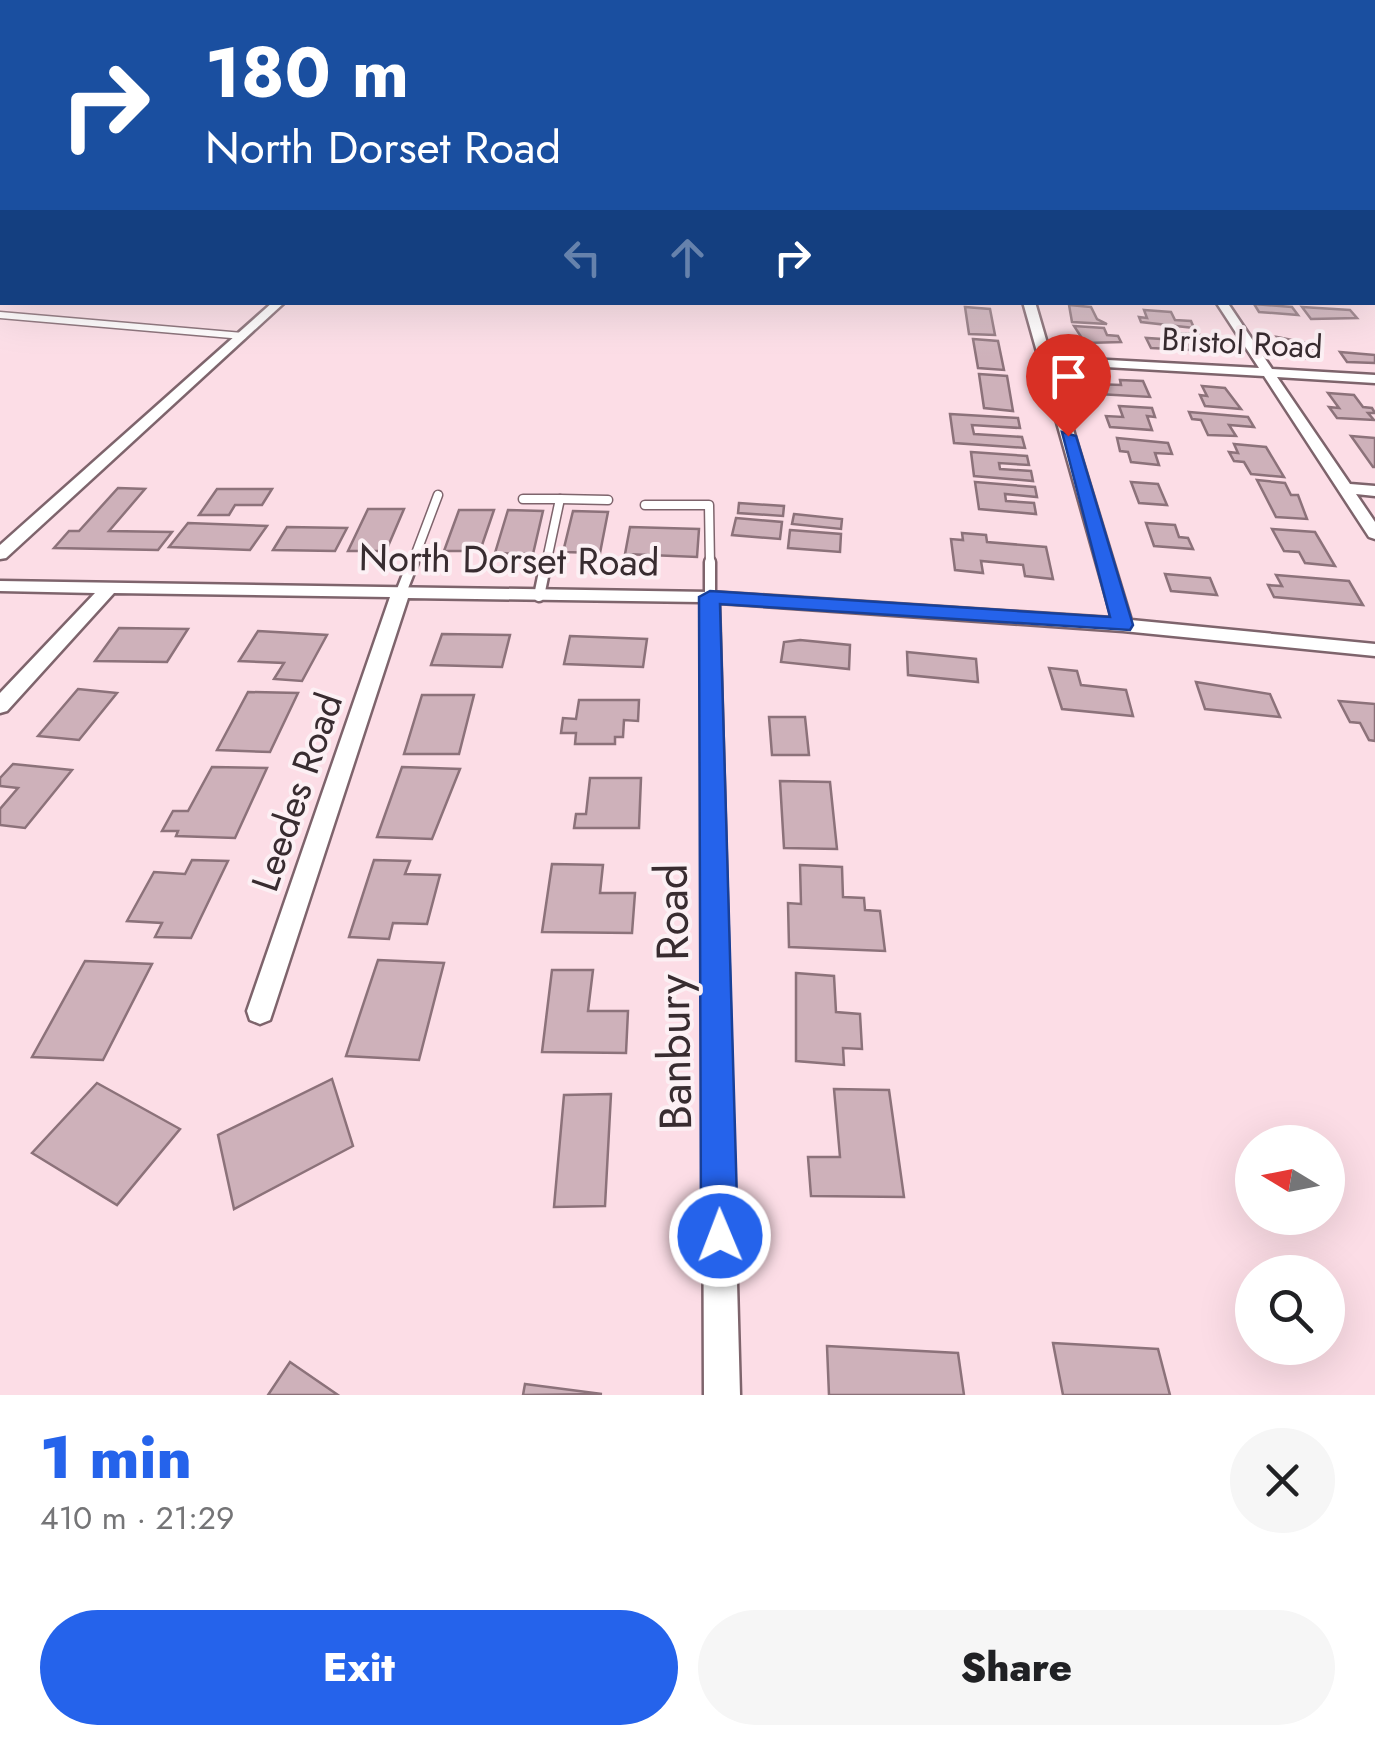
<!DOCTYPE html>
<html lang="en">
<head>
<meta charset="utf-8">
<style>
  body { margin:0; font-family:Jost,sans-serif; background:#f6f6f6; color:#202124; height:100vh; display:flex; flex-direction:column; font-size:38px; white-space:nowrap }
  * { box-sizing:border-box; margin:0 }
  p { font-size:32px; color:#757577 }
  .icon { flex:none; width:55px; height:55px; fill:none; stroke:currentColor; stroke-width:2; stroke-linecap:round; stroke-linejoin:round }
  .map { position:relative; height:1395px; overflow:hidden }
  .side { display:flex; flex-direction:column; background:#fff; flex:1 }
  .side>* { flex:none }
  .banner { position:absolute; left:0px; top:0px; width:1375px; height:305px; box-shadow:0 10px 40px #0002; background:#1a4fa0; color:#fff; overflow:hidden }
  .needle { width:65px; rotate:280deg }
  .controls { position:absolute; left:1235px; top:1125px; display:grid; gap:20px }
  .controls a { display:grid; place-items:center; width:110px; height:110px; border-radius:50%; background:#fff; box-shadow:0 10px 40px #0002; font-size:50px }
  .pin { position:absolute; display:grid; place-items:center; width:85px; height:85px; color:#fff; margin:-102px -42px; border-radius:50% 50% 50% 0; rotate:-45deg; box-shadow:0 0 10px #0007 }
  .pin .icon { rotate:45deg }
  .me { position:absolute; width:110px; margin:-55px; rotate:359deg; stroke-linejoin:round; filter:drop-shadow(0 0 8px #0008) }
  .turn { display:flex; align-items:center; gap:35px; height:210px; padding:0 40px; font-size:45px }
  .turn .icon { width:130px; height:130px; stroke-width:2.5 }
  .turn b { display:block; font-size:70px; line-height:85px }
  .lanes { display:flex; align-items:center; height:95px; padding:0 40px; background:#0003; justify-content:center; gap:50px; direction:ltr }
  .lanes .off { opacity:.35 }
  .round { display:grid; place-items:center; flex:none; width:105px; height:105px; border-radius:52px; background:#f6f6f6 }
  .overview { display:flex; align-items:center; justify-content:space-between; height:170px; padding:0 40px }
  h1 { font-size:60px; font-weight:800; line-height:75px; color:#2563eb }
  .cta { display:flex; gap:20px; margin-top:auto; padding:20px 40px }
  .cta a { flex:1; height:115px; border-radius:60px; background:#2563eb; color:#fff; font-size:40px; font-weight:800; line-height:115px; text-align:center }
  .cta a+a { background:#f6f6f6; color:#202124 }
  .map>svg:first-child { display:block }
</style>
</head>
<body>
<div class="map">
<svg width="1375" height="1395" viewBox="0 0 1375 1395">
  <rect width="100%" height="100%" fill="#fcdde6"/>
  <!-- building -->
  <g fill="#ceb1ba" stroke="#8c727a" stroke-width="2.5">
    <path d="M 1254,304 L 1292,307 L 1298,315 L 1259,312 Z"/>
    <path d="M 1069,305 L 1091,307 L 1097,319 L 1107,324 L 1072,322 Z"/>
    <path d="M 965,307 L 990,309 L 995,335 L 969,334 Z"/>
    <path d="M 1302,307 L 1350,310 L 1357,318 L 1311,319 Z"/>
    <path d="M 1144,310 L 1171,312 L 1175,320 L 1191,321 L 1194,328 L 1141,322 L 1139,317 L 1147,318 Z"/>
    <path d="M 1074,326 L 1104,328 L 1107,335 L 1118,336 L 1121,342 L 1085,343 Z"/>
    <path d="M 1175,333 L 1199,334 L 1209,351 L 1151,348 L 1146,338 L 1179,340 Z"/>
    <path d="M 1277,337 L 1313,344 L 1316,349 L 1308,348 L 1317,359 L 1292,358 Z"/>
    <path d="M 973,339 L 998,341 L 1004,370 L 978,368 Z"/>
    <path d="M 1340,352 L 1375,355 L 1375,363 L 1347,362 Z"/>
    <path d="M 979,374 L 1007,376 L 1013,411 L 984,408 Z"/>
    <path d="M 1120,380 L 1143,381 L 1150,397 L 1098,394 L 1095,384 L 1121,385 Z"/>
    <path d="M 1202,386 L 1225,388 L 1241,409 L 1205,406 L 1200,395 L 1207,396 Z"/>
    <path d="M 1328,393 L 1354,395 L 1363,407 L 1372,408 L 1375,413 L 1368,413 L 1374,420 L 1337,418 L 1329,407 L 1339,408 Z"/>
    <path d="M 1119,406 L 1152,408 L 1155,417 L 1147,416 L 1152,430 L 1110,427 L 1106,416 L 1123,417 Z"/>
    <path d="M 1189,412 L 1248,417 L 1254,427 L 1229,425 L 1236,436 L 1208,435 L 1201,420 L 1192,419 Z"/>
    <path d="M 950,414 L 1018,418 L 1020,428 L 972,425 L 974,434 L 1022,437 L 1025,448 L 954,443 Z"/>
    <path d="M 1351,436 L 1375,438 L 1375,467 L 1373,467 Z"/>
    <path d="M 1117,438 L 1168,443 L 1172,454 L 1155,453 L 1159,465 L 1131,462 L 1128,452 L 1120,451 Z"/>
    <path d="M 1234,444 L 1266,447 L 1284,477 L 1251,474 L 1244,462 L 1234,461 L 1229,452 L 1238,453 Z"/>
    <path d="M 971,452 L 1027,456 L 1029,465 L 999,463 L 1000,469 L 1031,471 L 1033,481 L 974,476 Z"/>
    <path d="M 1257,480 L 1285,483 L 1291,495 L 1298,495 L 1307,519 L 1276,517 Z"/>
    <path d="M 975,482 L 1035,487 L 1037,497 L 1005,494 L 1006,501 L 1034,503 L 1036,514 L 979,509 Z"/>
    <path d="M 1131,482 L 1158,484 L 1167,505 L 1139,503 Z"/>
    <path d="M 118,488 L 145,489 L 109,531 L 172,532 L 158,550 L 54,548 L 69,531 L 79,531 Z"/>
    <path d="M 217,489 L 272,489 L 262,505 L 235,505 L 229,515 L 199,515 Z"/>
    <path d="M 739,503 L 784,506 L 783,516 L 738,513 Z"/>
    <path d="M 368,509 L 404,509 L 386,551 L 348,551 Z"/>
    <path d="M 459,510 L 494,510 L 480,551 L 444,551 Z"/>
    <path d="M 508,510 L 543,511 L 533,554 L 495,553 Z"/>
    <path d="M 573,511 L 608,512 L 600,553 L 563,552 Z"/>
    <path d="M 794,514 L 842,519 L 841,529 L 792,524 Z"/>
    <path d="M 736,518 L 782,522 L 780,539 L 732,535 Z"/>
    <path d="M 188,523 L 267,526 L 250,550 L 169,547 Z"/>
    <path d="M 1146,523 L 1175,525 L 1179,537 L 1188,538 L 1193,549 L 1154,546 Z"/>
    <path d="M 287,527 L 347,528 L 335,551 L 273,550 Z"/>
    <path d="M 630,527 L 699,529 L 697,557 L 625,554 Z"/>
    <path d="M 1272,529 L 1315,532 L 1335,566 L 1305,563 L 1299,552 L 1284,551 Z"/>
    <path d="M 790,530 L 841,534 L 840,552 L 788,548 Z"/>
    <path d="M 962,533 L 986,535 L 987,542 L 1046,547 L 1053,579 L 1025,576 L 1023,565 L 981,561 L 983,573 L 955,570 L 951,539 L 963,540 Z"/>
    <path d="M 1165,574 L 1210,578 L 1217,595 L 1171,591 Z"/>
    <path d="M 1276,575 L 1349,581 L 1363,605 L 1274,597 L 1268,585 L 1282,586 Z"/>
    <path d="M 119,628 L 188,629 L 167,662 L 95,661 Z"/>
    <path d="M 258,631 L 327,635 L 302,681 L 274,679 L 284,663 L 239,661 Z"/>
    <path d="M 442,634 L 510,635 L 502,667 L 431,665 Z"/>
    <path d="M 570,636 L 647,639 L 643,667 L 564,664 Z"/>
    <path d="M 800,640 L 850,645 L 849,669 L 781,662 L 784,642 Z"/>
    <path d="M 907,652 L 976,659 L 978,682 L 908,675 Z"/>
    <path d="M 1049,668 L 1077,671 L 1081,685 L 1126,690 L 1133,716 L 1062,709 Z"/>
    <path d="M 1196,682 L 1270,694 L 1280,717 L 1205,709 Z"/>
    <path d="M 78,689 L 117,693 L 79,740 L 38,736 Z"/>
    <path d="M 248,692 L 298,693 L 270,752 L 217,750 Z"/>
    <path d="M 422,695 L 474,695 L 459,754 L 404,754 Z"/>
    <path d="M 579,700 L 639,700 L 638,721 L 624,720 L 623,737 L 615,737 L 615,744 L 575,744 L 576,733 L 561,733 L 563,718 L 576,719 Z"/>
    <path d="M 1339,701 L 1375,704 L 1375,741 L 1369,740 L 1360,723 L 1350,722 Z"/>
    <path d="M 769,717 L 805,717 L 809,755 L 772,755 Z"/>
    <path d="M 13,764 L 72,770 L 25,828 L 0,825 L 0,809 L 18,788 L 0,786 L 0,778 Z"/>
    <path d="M 212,767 L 267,768 L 235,838 L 176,836 L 178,831 L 162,831 L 173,811 L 188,811 Z"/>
    <path d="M 402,767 L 460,769 L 432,839 L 377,837 Z"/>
    <path d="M 590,778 L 641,778 L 639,828 L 574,828 L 576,814 L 586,814 Z"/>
    <path d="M 780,781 L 830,782 L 837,849 L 784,848 Z"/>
    <path d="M 192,860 L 228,861 L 191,938 L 155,937 L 162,923 L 127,921 L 154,872 L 185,874 Z"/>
    <path d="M 374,860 L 410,861 L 405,874 L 440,875 L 427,924 L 393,923 L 389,939 L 349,937 Z"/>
    <path d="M 552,864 L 603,865 L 600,893 L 635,893 L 632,933 L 542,932 Z"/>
    <path d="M 800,865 L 842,867 L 843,897 L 864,898 L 865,910 L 880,911 L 885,951 L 789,947 L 788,903 L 801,904 Z"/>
    <path d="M 378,960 L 444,963 L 419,1060 L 346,1056 Z"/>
    <path d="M 85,961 L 152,964 L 103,1060 L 32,1057 Z"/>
    <path d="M 552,970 L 593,970 L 588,1011 L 628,1011 L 626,1053 L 542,1052 Z"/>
    <path d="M 796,973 L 834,976 L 836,1012 L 860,1014 L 862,1049 L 843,1048 L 844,1065 L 796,1061 Z"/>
    <path d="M 332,1079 L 353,1146 L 234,1209 L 218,1135 Z"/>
    <path d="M 97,1083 L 180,1129 L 117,1205 L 32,1153 Z"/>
    <path d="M 834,1089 L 889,1090 L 904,1197 L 811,1196 L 808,1157 L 840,1157 Z"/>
    <path d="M 611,1094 L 605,1206 L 554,1207 L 564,1095 Z"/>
    <path d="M 1053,1343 L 1158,1349 L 1170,1395 L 1063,1395 Z"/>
    <path d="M 827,1346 L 958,1353 L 964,1395 L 829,1395 Z"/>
    <path d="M 290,1362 L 338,1395 L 268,1395 Z"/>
    <path d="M 525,1384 L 602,1394 L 523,1395 Z"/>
  </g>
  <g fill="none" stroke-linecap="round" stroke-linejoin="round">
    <defs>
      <path id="lane-far2" d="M 0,315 L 243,336"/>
      <g id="lane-far1">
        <path d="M 523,499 L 560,499 L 546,564"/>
        <path d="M 560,499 L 608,500"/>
        <path d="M 645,505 L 709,505 L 710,564"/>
        <path d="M 412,564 L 438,495"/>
      </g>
      <g id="lane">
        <path d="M 710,562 L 710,597"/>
        <path d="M 400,595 L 413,562"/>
        <path d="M 539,596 L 546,562"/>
      </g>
      <g id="street">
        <rect x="1372" y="186" width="3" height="6"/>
        <rect x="1372" y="233" width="3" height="6"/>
        <rect x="1372" y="293" width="3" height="7"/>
        <path d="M 273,302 L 285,302 L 6,558 L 0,559 L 0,545 Z"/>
        <path d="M 1023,302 L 1035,302 L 1051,357 L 1259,368 L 1216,302 L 1227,302 L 1272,369 L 1375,375 L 1375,383 L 1277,377 L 1350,484 L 1375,486 L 1375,496 L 1356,494 L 1375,522 L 1375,539 L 1369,537 L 1264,376 L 1053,364 L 1131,620 L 1375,644 L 1375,656 L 1123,631 L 719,603 L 740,1395 L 704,1395 L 701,602 L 408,598 L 273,1011 L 270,1020 L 260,1024 L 250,1020 L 247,1011 L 390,597 L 114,593 L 7,711 L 0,713 L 0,693 L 95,593 L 0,591 L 0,581 L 710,592 L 1112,618 Z"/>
      </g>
    </defs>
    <!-- lane-far2 casing -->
    <use href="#lane-far2" stroke="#7e646c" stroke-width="9"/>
    <!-- lane-far1 casing -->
    <use href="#lane-far1" stroke="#7e646c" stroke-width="11"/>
    <!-- lane casing -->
    <use href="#lane" stroke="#7e646c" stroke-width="15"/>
    <!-- street casing -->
    <use href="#street" stroke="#7e646c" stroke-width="5"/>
    <!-- lane-far2 -->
    <use href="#lane-far2" stroke="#fff" stroke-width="6"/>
    <!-- lane-far1 -->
    <use href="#lane-far1" stroke="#fff" stroke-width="8"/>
    <!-- lane -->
    <use href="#lane" stroke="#fff" stroke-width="10"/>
    <!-- street -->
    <use href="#street" fill="#fff" fill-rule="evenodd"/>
  </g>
  <!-- sky -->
  <linearGradient id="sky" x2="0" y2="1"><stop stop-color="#999ac5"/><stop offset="0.45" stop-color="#fef0f4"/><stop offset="1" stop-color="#fef0f4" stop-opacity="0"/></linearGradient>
  <rect width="1375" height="357" fill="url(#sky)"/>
  <!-- route -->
  <path fill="#2563eb" stroke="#184099" stroke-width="2.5" d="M 1062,432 L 1076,436 L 1133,625 L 1130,630 L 720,604 L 738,1236 L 732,1248 L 720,1254 L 707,1248 L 701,1236 L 699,597 L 710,591 L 1110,617 Z"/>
  <g text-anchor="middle" stroke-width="8" stroke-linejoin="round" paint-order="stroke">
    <!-- far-street labels -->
    <g font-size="32" fill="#382c30" stroke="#fcf0f4">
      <text transform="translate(1242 343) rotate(3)" y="11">Bristol Road</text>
    </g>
    <!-- street labels -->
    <g font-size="38" fill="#382c30" stroke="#fcf0f4">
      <text transform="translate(509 560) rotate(1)" y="13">North Dorset Road</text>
      <text transform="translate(297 792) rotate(-71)" y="13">Leedes Road</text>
    </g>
    <!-- near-street labels -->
    <g font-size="45" fill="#382c30" stroke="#fcf0f4">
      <text transform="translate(673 997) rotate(-91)" y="16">Banbury Road</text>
    </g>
  </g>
</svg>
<div class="controls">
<a><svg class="needle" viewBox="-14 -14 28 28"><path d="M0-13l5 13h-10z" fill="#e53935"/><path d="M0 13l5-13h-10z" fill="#757577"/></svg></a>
<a><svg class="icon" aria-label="search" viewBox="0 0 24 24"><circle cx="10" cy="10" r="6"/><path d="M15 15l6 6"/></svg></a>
</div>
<div class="pin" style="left:1068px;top:436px;background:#d93025"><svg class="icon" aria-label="arrive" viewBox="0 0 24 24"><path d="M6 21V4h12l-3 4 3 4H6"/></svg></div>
<svg class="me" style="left:720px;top:1236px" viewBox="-20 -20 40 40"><circle r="17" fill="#2563eb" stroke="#fff" stroke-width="3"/><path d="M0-11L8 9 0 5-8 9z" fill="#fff"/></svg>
<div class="banner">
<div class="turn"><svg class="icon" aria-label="right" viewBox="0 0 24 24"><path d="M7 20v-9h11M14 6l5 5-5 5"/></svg><div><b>180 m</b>North Dorset Road</div></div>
<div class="lanes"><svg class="icon off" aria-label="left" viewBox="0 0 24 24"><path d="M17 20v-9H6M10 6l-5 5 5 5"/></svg><svg class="icon off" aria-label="ahead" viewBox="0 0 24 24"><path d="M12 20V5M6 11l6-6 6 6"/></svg><svg class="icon" aria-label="right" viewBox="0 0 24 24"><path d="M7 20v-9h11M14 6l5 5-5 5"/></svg></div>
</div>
</div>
<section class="side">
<div class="overview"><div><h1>1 min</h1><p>410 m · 21:29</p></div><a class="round"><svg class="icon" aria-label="close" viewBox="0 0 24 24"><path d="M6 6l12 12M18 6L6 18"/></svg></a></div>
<div class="cta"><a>Exit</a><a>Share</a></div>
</section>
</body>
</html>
